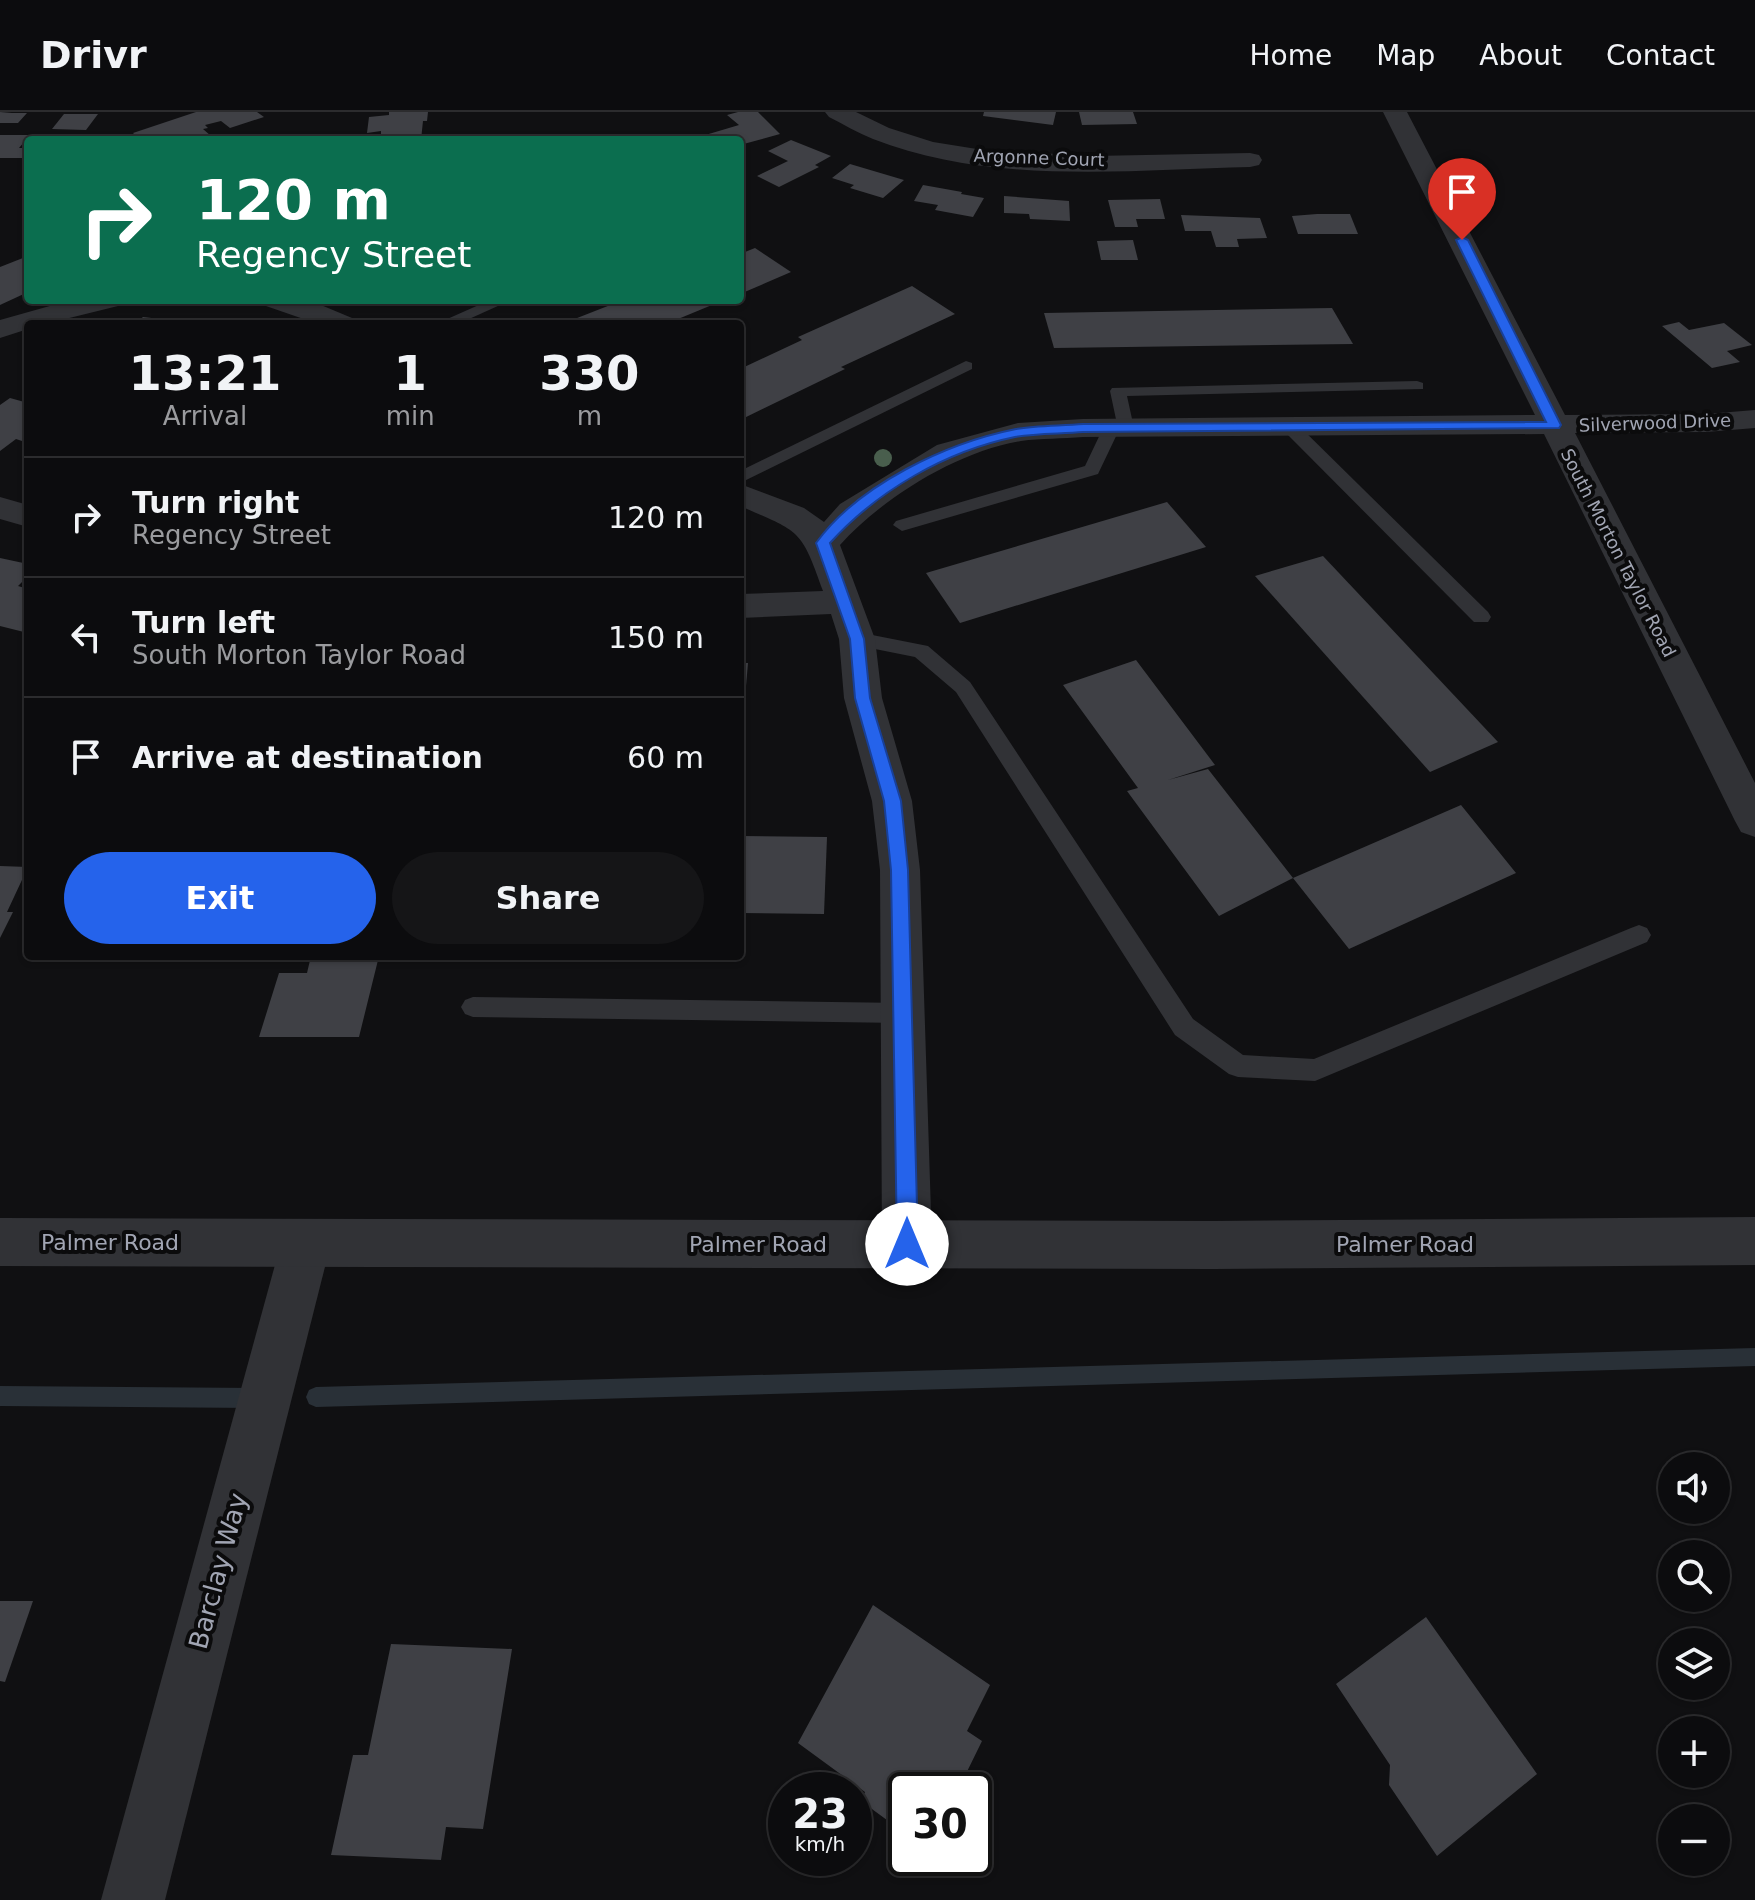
<!DOCTYPE html>
<html lang="en">
<head>
<meta charset="utf-8">
<style>
  body { margin:0; font-family:"DejaVu Sans",sans-serif; background:#151517; color:#f1f3f6; height:100vh; display:flex; flex-direction:column; font-size:30px; white-space:nowrap }
  * { box-sizing:border-box; margin:0 }
  p { font-size:26px; color:#9a9b9e }
  .icon { flex:none; width:44px; height:44px; fill:none; stroke:currentColor; stroke-width:2; stroke-linecap:round; stroke-linejoin:round }
  .map { position:relative; flex:1; overflow:hidden }
  .side { position:absolute; left:24px; top:208px; width:720px; height:640px; display:flex; flex-direction:column; background:#0c0c0e; border-radius:8px; box-shadow:0 2px 6px #0004,0 0 0 2px #2c2c2e }
  .side>* { flex:none }
  .hud { position:absolute; left:24px; top:24px; width:720px; height:168px; border-radius:8px; box-shadow:0 2px 6px #0004,0 0 0 2px #2c2c2e; background:#0b6e4f; color:#fff; overflow:hidden }
  .controls { position:absolute; left:1658px; top:1340px; display:grid; gap:16px }
  .controls a { display:grid; place-items:center; width:72px; height:72px; border-radius:50%; background:#0c0c0e; box-shadow:0 2px 6px #0004,0 0 0 2px #2c2c2e; font-size:40px }
  .speed { position:absolute; left:768px; top:1660px; display:flex; gap:16px; font-size:40px; font-weight:700; text-align:center }
  .speed>* { display:grid; place-content:center; width:104px; height:104px; border-radius:50%; background:#0c0c0e; box-shadow:0 2px 6px #0004,0 0 0 2px #2c2c2e; line-height:1 }
  .speed small { font-size:20px; font-weight:400 }
  .speed .limit { border:4px solid #111; border-radius:12px; background:#fff; color:#111 }
  .pin { position:absolute; display:grid; place-items:center; width:68px; height:68px; color:#fff; margin:-82px -34px; border-radius:50% 50% 50% 0; rotate:-45deg; box-shadow:0 0 8px #0007 }
  .pin .icon { rotate:45deg }
  .me { position:absolute; width:88px; margin:-44px; rotate:0deg; stroke-linejoin:round; filter:drop-shadow(0 0 6px #0008) }
  .turn { display:flex; align-items:center; gap:28px; height:168px; padding:0 40px; font-size:36px }
  .turn .icon { width:104px; height:104px; stroke-width:2.5 }
  .turn b { display:block; font-size:56px; line-height:68px }
  .eta { display:flex; justify-content:space-evenly; align-items:center; height:136px; text-align:center }
  .eta b { font-size:48px; font-weight:600; line-height:56px }
  .action { display:flex; gap:16px; margin-top:auto; padding:16px 40px }
  .action a { flex:1; height:92px; border-radius:48px; background:#2563eb; color:#fff; font-size:32px; font-weight:600; line-height:92px; text-align:center }
  .action a+a { background:#151517; color:#f1f3f6 }
  ul { padding:0; list-style:none }
  li { display:flex; align-items:center; gap:24px; height:120px; padding:0 40px; border-top:2px solid #2c2c2e }
  li div { flex:1 }
  li b { display:block; font-size:30px }
  li em { font-style:normal }
  header { display:flex; align-items:center; gap:48px; box-sizing:border-box; height:112px; padding:0 40px; background:#0c0c0e; border-bottom:2px solid #2c2c2e }
  header strong { font-size:38px }
  nav { display:flex; gap:44px; margin-inline-start:auto; font-size:28px }
  .map>svg:first-child { display:block }
</style>
</head>
<body>
<header>
<strong>Drivr</strong>
<nav><a>Home</a><a>Map</a><a>About</a><a>Contact</a></nav>
</header>
<div class="map">
<svg width="1755" height="1788" viewBox="0 0 1755 1788">
  <rect width="100%" height="100%" fill="#101012"/>
  <g fill="none" stroke-linecap="round" stroke-linejoin="round">
    <!-- stream -->
    <g fill="#293037" fill-rule="evenodd">
      <path d="M 1755,1236 L 1755,1254 L 316,1295 L 309,1292 L 306,1285 L 309,1278 L 316,1275 Z"/>
      <path d="M 0,1274 L 258,1276 L 265,1279 L 268,1286 L 265,1293 L 258,1296 L 0,1294 Z"/>
    </g>
  </g>
  <!-- building -->
  <g fill="#3f4045">
    <path d="M 0,0 L 12,1 L 27,1 L 18,11 L 0,11 Z"/>
    <path d="M 196,0 L 257,0 L 264,5 L 230,16 L 221,9 L 205,13 L 208,16 L 203,17 L 211,24 L 199,28 L 140,28 L 133,21 Z"/>
    <path d="M 389,0 L 428,0 L 427,9 L 423,9 L 421,28 L 381,28 L 381,19 L 367,21 L 369,5 L 389,3 Z"/>
    <path d="M 738,0 L 758,0 L 780,22 L 740,33 L 740,28 L 707,28 L 702,24 L 739,13 L 727,3 Z"/>
    <path d="M 984,0 L 1056,0 L 1053,13 L 983,4 Z"/>
    <path d="M 1079,0 L 1133,0 L 1137,12 L 1082,13 Z"/>
    <path d="M 64,2 L 98,2 L 86,18 L 52,17 Z"/>
    <path d="M 0,23 L 30,23 L 19,36 L 28,36 L 24,46 L 0,46 Z"/>
    <path d="M 791,28 L 831,44 L 815,53 L 819,55 L 779,75 L 757,64 L 788,49 L 768,39 Z"/>
    <path d="M 850,52 L 904,68 L 883,86 L 850,76 L 854,73 L 832,66 Z"/>
    <path d="M 923,73 L 962,80 L 961,82 L 984,86 L 973,105 L 935,98 L 938,93 L 914,89 Z"/>
    <path d="M 1004,84 L 1069,89 L 1070,109 L 1030,107 L 1029,102 L 1004,101 Z"/>
    <path d="M 1160,87 L 1165,107 L 1136,107 L 1138,115 L 1115,115 L 1108,88 Z"/>
    <path d="M 1317,102 L 1350,102 L 1358,122 L 1298,122 L 1292,104 Z"/>
    <path d="M 1181,103 L 1260,106 L 1267,126 L 1237,127 L 1239,135 L 1216,135 L 1211,119 L 1185,119 Z"/>
    <path d="M 1133,128 L 1138,148 L 1101,148 L 1097,129 Z"/>
    <path d="M 755,136 L 791,160 L 740,182 L 740,142 Z"/>
    <path d="M 28,144 L 28,180 L 0,193 L 0,155 Z"/>
    <path d="M 912,174 L 955,202 L 841,255 L 845,257 L 740,308 L 740,257 L 802,228 L 798,225 Z"/>
    <path d="M 623,188 L 724,188 L 666,212 L 567,210 Z"/>
    <path d="M 1332,196 L 1353,232 L 1054,236 L 1044,201 Z"/>
    <path d="M 143,205 L 177,209 L 175,212 L 135,212 Z"/>
    <path d="M 1679,210 L 1689,218 L 1724,211 L 1752,233 L 1727,239 L 1740,250 L 1712,256 L 1662,214 Z"/>
    <path d="M 10,286 L 28,291 L 28,331 L 16,327 L 0,339 L 0,293 Z"/>
    <path d="M 1167,390 L 1206,435 L 960,511 L 926,461 Z"/>
    <path d="M 1323,444 L 1498,630 L 1430,660 L 1255,464 Z"/>
    <path d="M 0,446 L 28,452 L 28,464 L 18,474 L 28,477 L 28,521 L 0,514 Z"/>
    <path d="M 1136,548 L 1215,653 L 1168,668 L 1208,657 L 1293,766 L 1461,693 L 1516,761 L 1349,837 L 1293,766 L 1219,804 L 1127,679 L 1138,676 L 1063,573 Z"/>
    <path d="M 740,551 L 748,551 L 744,597 L 740,597 Z"/>
    <path d="M 740,724 L 827,725 L 824,802 L 740,801 Z"/>
    <path d="M 0,754 L 28,755 L 7,800 L 13,800 L 0,826 Z"/>
    <path d="M 311,844 L 379,844 L 359,925 L 259,925 L 279,861 L 307,861 Z"/>
    <path d="M 0,1489 L 33,1489 L 5,1570 L 0,1569 Z"/>
    <path d="M 873,1493 L 990,1573 L 967,1619 L 982,1629 L 958,1678 L 906,1678 L 906,1722 L 861,1689 L 865,1680 L 798,1631 Z"/>
    <path d="M 1426,1505 L 1537,1662 L 1437,1744 L 1389,1673 L 1390,1653 L 1336,1572 Z"/>
    <path d="M 391,1532 L 512,1537 L 483,1717 L 446,1715 L 441,1748 L 331,1743 L 353,1643 L 368,1643 Z"/>
  </g>
  <g fill="none" stroke-linecap="round" stroke-linejoin="round">
    <!-- service -->
    <g fill="#313236" fill-rule="evenodd">
      <path d="M 490,188 L 511,188 L 458,212 L 436,212 Z"/>
      <path d="M 966,249 L 972,251 L 972,257 L 740,371 L 740,359 Z"/>
      <path d="M 1417,269 L 1423,271 L 1423,277 L 1127,284 L 1134,316 L 1126,321 L 1119,318 L 1098,362 L 902,419 L 893,413 L 896,409 L 1085,354 L 1105,312 L 1117,312 L 1110,279 L 1112,276 Z"/>
      <path d="M 1290,310 L 1296,311 L 1488,500 L 1491,505 L 1488,510 L 1474,510 L 1284,319 L 1282,315 L 1284,311 Z"/>
      <path d="M 857,520 L 928,534 L 970,570 L 1193,907 L 1243,943 L 1314,947 L 1631,816 L 1639,813 L 1647,816 L 1651,823 L 1647,830 L 1315,969 L 1238,965 L 1229,962 L 1175,923 L 956,580 L 915,545 L 850,532 L 847,527 L 850,522 Z"/>
      <path d="M 473,885 L 903,891 L 912,894 L 915,901 L 912,908 L 903,911 L 473,905 L 465,902 L 461,895 L 465,888 Z"/>
    </g>
    <!-- minor -->
    <g fill="#313236" fill-rule="evenodd">
      <path d="M 825,0 L 856,0 L 889,16 L 933,30 L 983,38 L 1093,44 L 1250,41 L 1259,43 L 1262,48 L 1259,53 L 1250,55 C 1127,58 990,73 873,27 C 858,21 843,12 829,5 Z"/>
      <path d="M 1383,0 L 1407,0 L 1565,303 L 1706,302 L 1755,298 L 1755,316 L 1706,320 L 1575,321 L 1755,671 L 1755,725 L 1741,720 L 1735,709 L 1544,322 L 1083,325 C 1063,327 1041,326 1021,329 C 958,339 882,386 840,433 L 875,527 L 882,586 L 912,689 L 920,758 L 932,1132 L 924,1149 L 907,1156 L 890,1149 L 882,1132 L 880,758 L 872,689 L 844,586 L 839,527 L 831,502 L 740,506 L 740,482 L 823,479 C 801,416 800,420 740,394 L 740,372 L 804,396 L 824,410 L 840,392 L 937,333 L 1018,311 L 1083,307 L 1535,303 Z"/>
      <path d="M 71,188 L 122,188 L 118,194 L 45,212 L 28,212 L 28,217 L 0,226 L 0,208 Z"/>
      <path d="M 262,188 L 309,188 L 352,206 L 356,212 L 318,212 L 266,194 Z"/>
      <path d="M 0,385 L 28,393 L 28,415 L 0,407 Z"/>
      <path d="M 306,1107 L 323,1114 L 331,1131 L 165,1788 L 101,1788 L 281,1131 L 289,1114 Z"/>
    </g>
    <!-- tertiary -->
    <path fill="#313236" fill-rule="evenodd" d="M 1755,1105 L 1755,1153 L 1214,1157 L 0,1154 L 0,1106 L 1214,1109 Z"/>
  </g>
  <!-- trees -->
  <circle fill="#495e4d" cx="883" cy="346" r="9"/>
  <!-- route -->
  <path fill="#2563eb" stroke="#184099" stroke-width="2" d="M 1462,125 L 1468,128 L 1561,313 L 1559,316 L 1083,320 C 1061,322 1037,321 1015,325 C 946,339 877,379 830,431 L 864,527 L 870,586 L 901,689 L 908,758 L 918,1132 L 915,1139 L 907,1142 L 900,1139 L 897,1132 L 891,758 L 884,689 L 855,586 L 850,527 L 816,431 C 858,373 946,331 1016,317 C 1037,313 1061,314 1083,312 L 1546,310 L 1456,128 Z"/>
  <g text-anchor="middle" stroke-width="8" stroke-linejoin="round" paint-order="stroke">
    <!-- far-street labels -->
    <g font-size="18" fill="#a1a5b3" stroke="#0b0b0c">
      <text transform="translate(1039 46) rotate(2)" y="6">Argonne Court</text>
      <text transform="translate(1655 311) rotate(-2)" y="6">Silverwood Drive</text>
      <text transform="translate(1618 441) rotate(63)" y="6">South Morton Taylor Road</text>
    </g>
    <!-- street labels -->
    <g font-size="22" fill="#a1a5b3" stroke="#0b0b0c">
      <text x="110" y="1138">Palmer Road</text>
      <text x="758" y="1140">Palmer Road</text>
      <text x="1405" y="1140">Palmer Road</text>
    </g>
    <!-- near-street labels -->
    <g font-size="26" fill="#a1a5b3" stroke="#0b0b0c">
      <text transform="translate(218 1459) rotate(-75)" y="9">Barclay Way</text>
    </g>
  </g>
</svg>
<div class="controls">
<a><svg class="icon" aria-label="sound" viewBox="0 0 24 24"><path d="M4 9h4l5-4v14l-5-4H4zM17 9q2 3 0 6"/></svg></a>
<a><svg class="icon" aria-label="search" viewBox="0 0 24 24"><circle cx="10" cy="10" r="6"/><path d="M15 15l6 6"/></svg></a>
<a><svg class="icon" aria-label="layers" viewBox="0 0 24 24"><path d="M12 4l9 5-9 5-9-5zM3 14l9 5 9-5"/></svg></a>
<a>+</a>
<a>−</a>
</div>
<div class="speed"><div>23<small>km/h</small></div><div class="limit">30</div></div>
<div class="pin" style="left:1462px;top:128px;background:#d93025"><svg class="icon" aria-label="arrive" viewBox="0 0 24 24"><path d="M6 21V4h12l-3 4 3 4H6"/></svg></div>
<svg class="me" style="left:907px;top:1132px" viewBox="-20 -20 40 40"><circle r="19" fill="#fff"/><path d="M0-13L10 11 0 6-10 11z" fill="#2563eb"/></svg>
<div class="hud">
<div class="turn"><svg class="icon" aria-label="right" viewBox="0 0 24 24"><path d="M7 20v-9h11M14 6l5 5-5 5"/></svg><div><b>120 m</b>Regency Street</div></div>
</div>
<section class="side">
<div class="eta">
<div><b>13:21</b><p>Arrival</p></div>
<div><b>1</b><p>min</p></div>
<div><b>330</b><p>m</p></div>
</div>
<ul>
<li><svg class="icon" aria-label="right" viewBox="0 0 24 24"><path d="M7 20v-9h11M14 6l5 5-5 5"/></svg><div><b>Turn right</b><p>Regency Street</p></div><em>120 m</em></li>
<li><svg class="icon" aria-label="left" viewBox="0 0 24 24"><path d="M17 20v-9H6M10 6l-5 5 5 5"/></svg><div><b>Turn left</b><p>South Morton Taylor Road</p></div><em>150 m</em></li>
<li><svg class="icon" aria-label="arrive" viewBox="0 0 24 24"><path d="M6 21V4h12l-3 4 3 4H6"/></svg><div><b>Arrive at destination</b></div><em>60 m</em></li>
</ul>
<div class="action"><a>Exit</a><a>Share</a></div>
</section>
</div>
</body>
</html>
